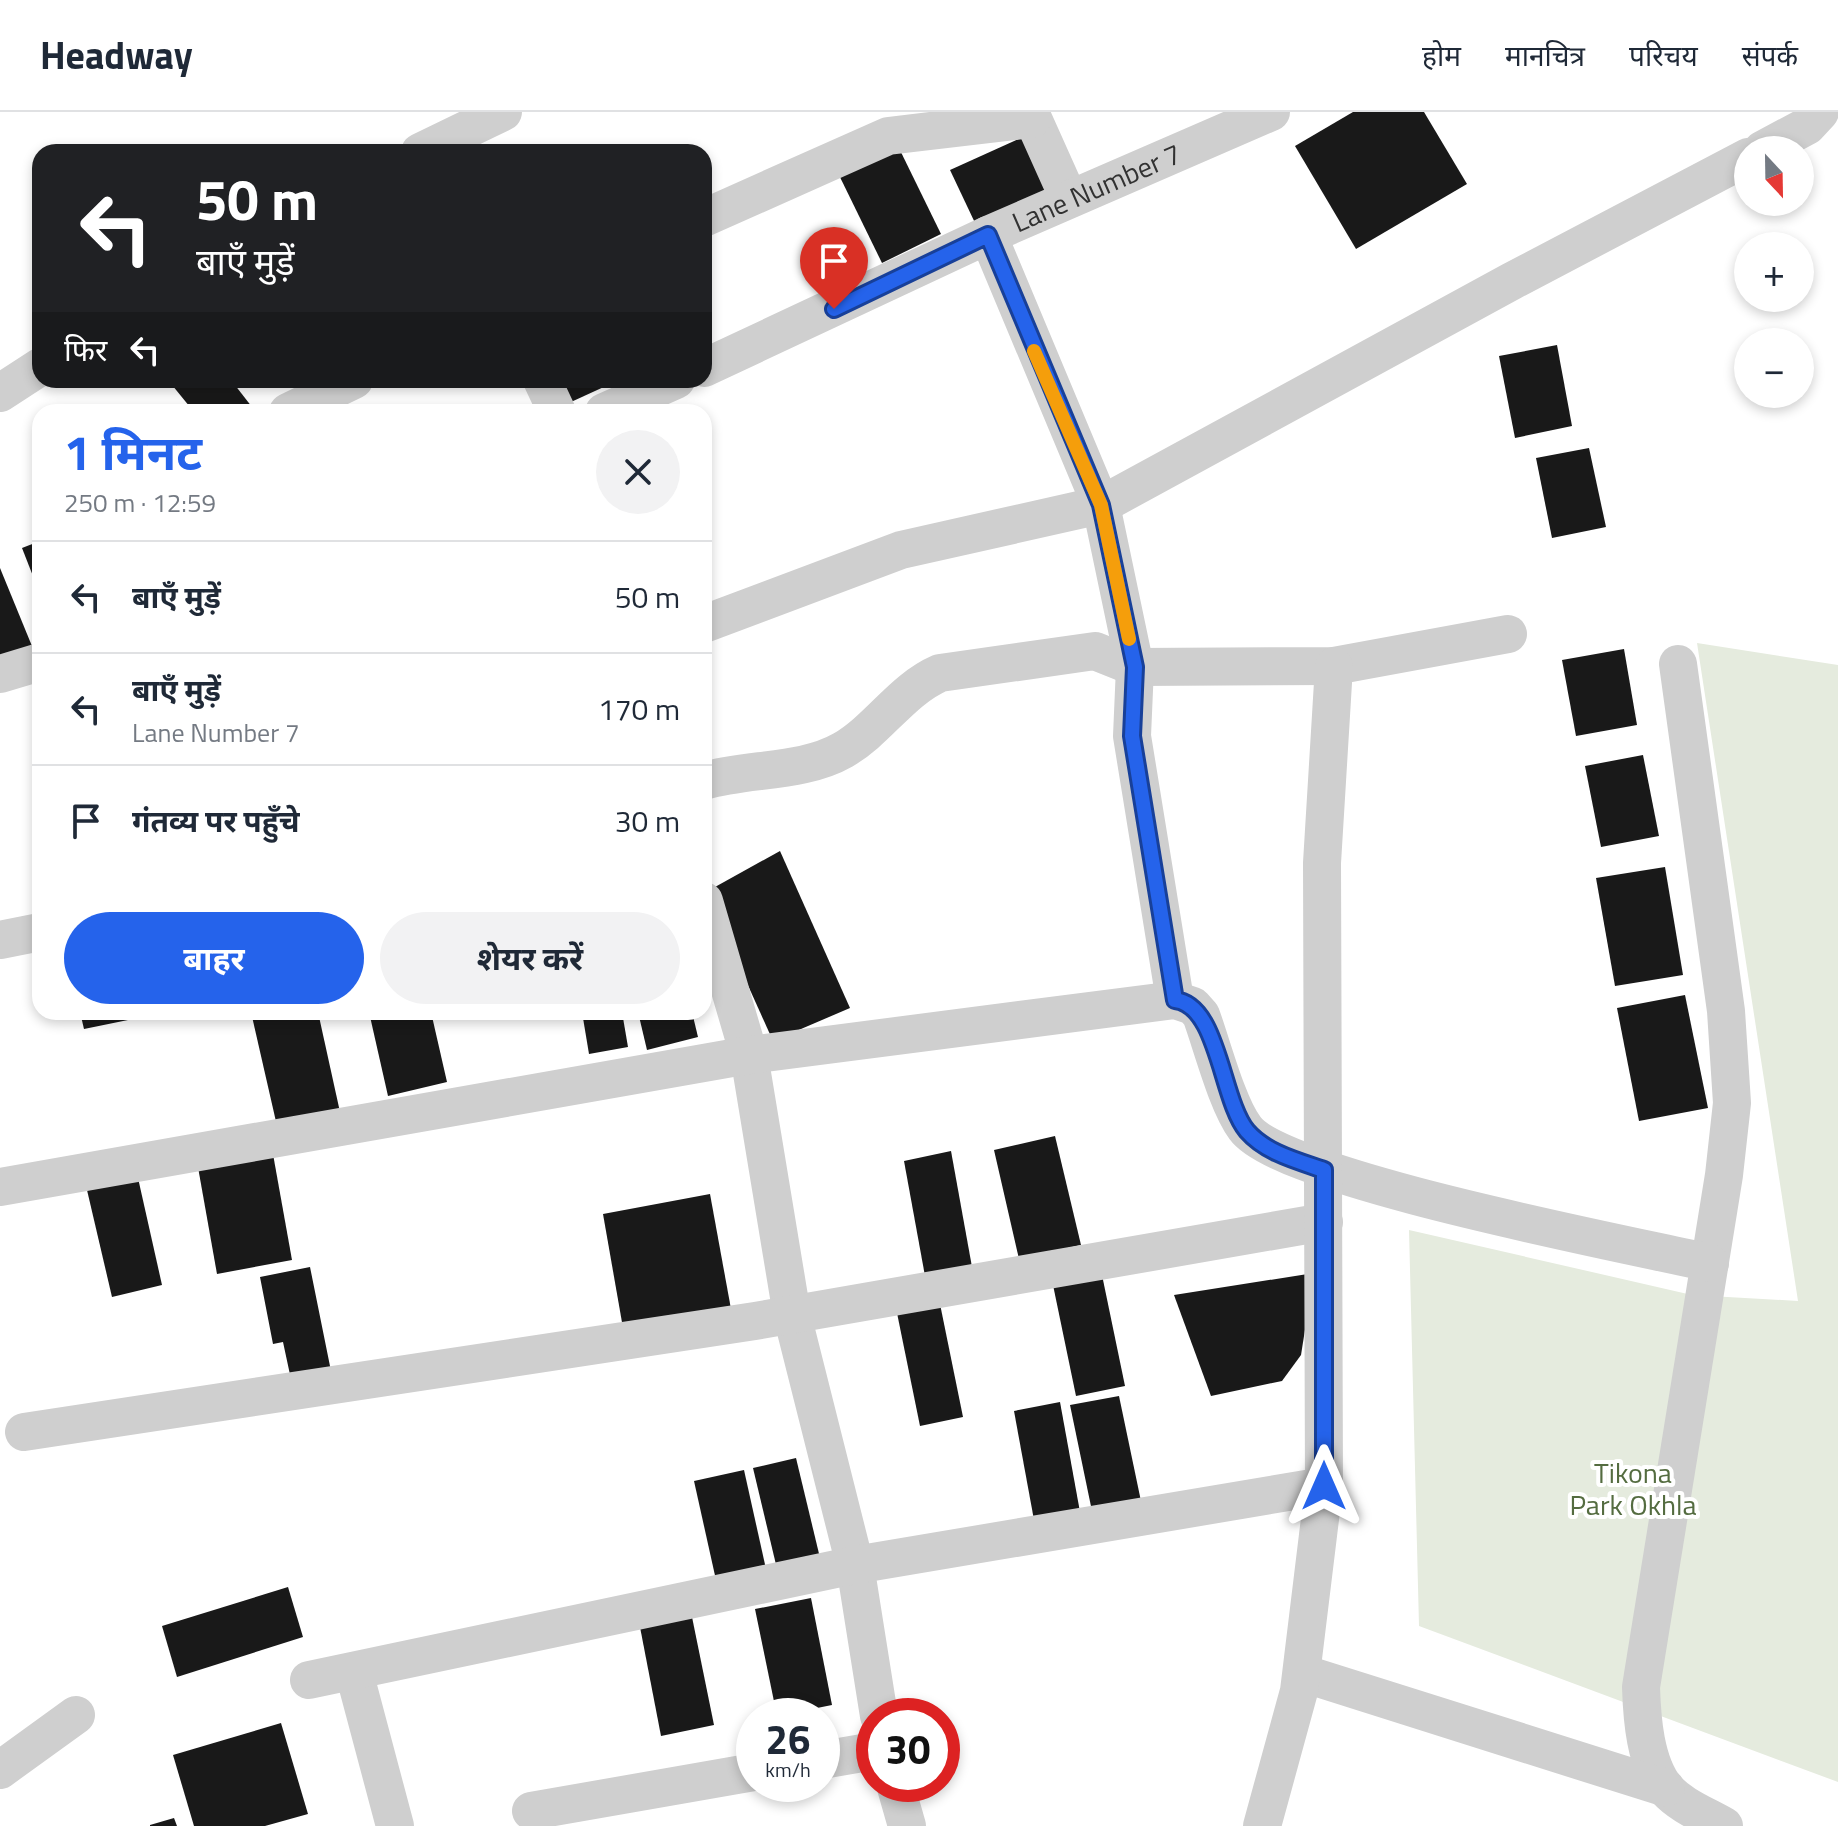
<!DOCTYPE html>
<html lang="hi">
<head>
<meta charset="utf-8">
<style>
  body { margin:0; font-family:"Titillium Web","Noto Sans Devanagari",sans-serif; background:#f2f2f3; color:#1f2937; height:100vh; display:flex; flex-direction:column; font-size:30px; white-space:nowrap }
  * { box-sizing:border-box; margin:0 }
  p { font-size:26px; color:#747a83 }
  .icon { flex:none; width:44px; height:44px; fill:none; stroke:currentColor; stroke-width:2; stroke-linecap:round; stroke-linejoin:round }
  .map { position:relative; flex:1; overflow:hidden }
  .side { position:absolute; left:32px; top:292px; width:680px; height:616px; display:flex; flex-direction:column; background:#fff; border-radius:24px; box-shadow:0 4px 12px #0003 }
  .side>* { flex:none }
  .hud { position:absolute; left:32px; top:32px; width:680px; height:244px; border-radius:24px; box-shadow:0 4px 12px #0003; background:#202124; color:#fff; overflow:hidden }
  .needle { width:52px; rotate:158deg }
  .buttons { position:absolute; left:1734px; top:24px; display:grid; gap:16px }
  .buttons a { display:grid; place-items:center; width:80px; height:80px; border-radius:50%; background:#fff; box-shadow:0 4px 12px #0003; font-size:40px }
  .speed { position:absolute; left:736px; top:1586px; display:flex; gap:16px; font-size:40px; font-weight:700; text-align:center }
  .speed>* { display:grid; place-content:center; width:104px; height:104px; border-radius:50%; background:#fff; box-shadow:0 4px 12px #0003; line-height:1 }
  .speed small { font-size:20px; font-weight:400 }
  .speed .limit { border:12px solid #d22; background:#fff; color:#111 }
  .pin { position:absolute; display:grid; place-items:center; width:68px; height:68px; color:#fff; margin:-82px -34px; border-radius:50% 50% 50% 0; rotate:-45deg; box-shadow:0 0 8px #0007 }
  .pin .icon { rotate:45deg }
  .me { position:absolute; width:88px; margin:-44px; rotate:0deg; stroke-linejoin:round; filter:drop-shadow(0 0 6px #0008) }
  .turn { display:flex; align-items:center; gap:28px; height:168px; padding:0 32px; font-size:36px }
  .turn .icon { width:104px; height:104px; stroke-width:2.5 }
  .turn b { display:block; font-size:56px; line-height:68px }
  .then { display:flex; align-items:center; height:76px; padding:0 32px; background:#0003; gap:16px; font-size:30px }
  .round { display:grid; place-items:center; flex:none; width:84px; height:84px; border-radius:42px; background:#f2f2f3 }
  .head { display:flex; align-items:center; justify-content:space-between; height:136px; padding:0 32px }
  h1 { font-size:48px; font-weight:700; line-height:60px; color:#2563eb }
  .action { display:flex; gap:16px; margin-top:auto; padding:16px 32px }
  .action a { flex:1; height:92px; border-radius:48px; background:#2563eb; color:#fff; font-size:32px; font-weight:700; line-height:92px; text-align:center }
  .action a+a { background:#f2f2f3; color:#1f2937 }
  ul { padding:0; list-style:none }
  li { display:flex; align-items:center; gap:24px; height:112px; padding:0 32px; border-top:2px solid #e0e1e3 }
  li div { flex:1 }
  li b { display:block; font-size:30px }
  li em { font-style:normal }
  header { display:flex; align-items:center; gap:48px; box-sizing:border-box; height:112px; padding:0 40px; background:#fff; border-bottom:2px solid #e0e1e3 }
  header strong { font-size:38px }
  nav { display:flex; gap:44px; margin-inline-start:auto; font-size:28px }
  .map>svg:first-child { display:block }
</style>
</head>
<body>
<header>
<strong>Headway</strong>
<nav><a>होम</a><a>मानचित्र</a><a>परिचय</a><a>संपर्क</a></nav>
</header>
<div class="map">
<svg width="1838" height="1714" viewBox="0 0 1838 1714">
  <rect width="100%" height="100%" fill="#fff"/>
  <!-- green -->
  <path fill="#e5ebde" d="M 1697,531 L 1838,553 L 1838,1670 L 1419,1514 L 1409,1118 L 1692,1183 L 1798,1189 Z"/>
  <!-- building -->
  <g fill="#191919">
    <path d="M 1353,0 L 1424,0 L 1467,72 L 1356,137 L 1295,34 Z"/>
    <path d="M 1034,20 L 1059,75 L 976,113 L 950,58 Z"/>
    <path d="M 896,30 L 941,122 L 882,151 L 837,59 Z"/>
    <path d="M 1557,233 L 1572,314 L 1515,326 L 1499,244 Z"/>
    <path d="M 168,268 L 231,268 L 252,295 L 245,300 L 194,300 Z"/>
    <path d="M 560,268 L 619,268 L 571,290 Z"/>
    <path d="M 1589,336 L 1606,415 L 1552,426 L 1536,346 Z"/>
    <path d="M 40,429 L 40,482 L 22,436 Z"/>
    <path d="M 0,456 L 34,539 L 0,553 Z"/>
    <path d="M 1624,537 L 1637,613 L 1576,624 L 1562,548 Z"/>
    <path d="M 1643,643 L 1659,724 L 1601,735 L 1585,654 Z"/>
    <path d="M 780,739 L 850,896 L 773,929 L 706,780 Z"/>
    <path d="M 1665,755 L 1683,863 L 1615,874 L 1596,766 Z"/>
    <path d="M 1685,883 L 1708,996 L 1639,1009 L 1617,896 Z"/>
    <path d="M 80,900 L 126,900 L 128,908 L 84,917 Z"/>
    <path d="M 251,900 L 318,900 L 340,1000 L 277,1014 Z"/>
    <path d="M 369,900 L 431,900 L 447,970 L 388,984 Z"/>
    <path d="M 582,900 L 622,900 L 628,935 L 589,942 Z"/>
    <path d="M 638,900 L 692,900 L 698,925 L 647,938 Z"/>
    <path d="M 1055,1024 L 1081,1133 L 1019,1147 L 994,1038 Z"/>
    <path d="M 271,1031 L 292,1148 L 217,1162 L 196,1044 Z"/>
    <path d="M 951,1039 L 972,1155 L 925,1164 L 904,1049 Z"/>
    <path d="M 138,1066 L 162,1173 L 112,1185 L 87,1078 Z"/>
    <path d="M 710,1082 L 731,1197 L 623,1216 L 603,1102 Z"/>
    <path d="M 310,1155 L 332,1264 L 292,1272 L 283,1230 L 273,1232 L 260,1165 Z"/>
    <path d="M 1314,1161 L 1301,1243 L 1282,1269 L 1211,1284 L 1174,1183 Z"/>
    <path d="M 1102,1163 L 1125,1274 L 1076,1284 L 1053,1173 Z"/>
    <path d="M 940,1192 L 963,1305 L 920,1314 L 897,1201 Z"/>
    <path d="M 1119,1284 L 1142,1394 L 1093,1404 L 1070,1293 Z"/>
    <path d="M 1060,1290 L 1080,1400 L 1034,1408 L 1014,1299 Z"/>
    <path d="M 796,1346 L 821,1450 L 778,1461 L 753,1356 Z"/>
    <path d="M 744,1358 L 766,1457 L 716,1468 L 694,1369 Z"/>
    <path d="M 288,1475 L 303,1525 L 177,1565 L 162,1514 Z"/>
    <path d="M 811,1486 L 832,1593 L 777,1604 L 755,1497 Z"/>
    <path d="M 692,1505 L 714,1613 L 661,1624 L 640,1515 Z"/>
    <path d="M 281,1611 L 308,1702 L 265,1714 L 194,1714 L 173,1643 Z"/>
    <path d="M 174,1706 L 177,1714 L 150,1714 L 150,1713 Z"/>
  </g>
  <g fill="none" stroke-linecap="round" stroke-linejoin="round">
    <!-- minor -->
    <g stroke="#cfcfcf" stroke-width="38">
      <path d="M 1030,0 L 1069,87"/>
      <path d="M 1762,38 L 1807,14 L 1820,0"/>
      <path d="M 420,40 L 503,0"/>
      <path d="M 704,106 L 888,24 L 1032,7"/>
      <path d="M 988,123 L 1101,393 L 1135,555 L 1132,624 L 1175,888"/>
      <path id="s1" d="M 704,256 L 988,123 L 1271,0"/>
      <path d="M 542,268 L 557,300"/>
      <path d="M 0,281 L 40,255"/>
      <path d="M 288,300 L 354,268"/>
      <path d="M 604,300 L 676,268"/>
      <path d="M 704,512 L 901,438 L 1101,393 L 1512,169 L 1748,45"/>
      <path d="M 1678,552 L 1726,899 L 1732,991 L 1724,1063 L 1641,1575 C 1642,1607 1645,1651 1666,1677 C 1681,1694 1705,1703 1724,1714"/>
      <path d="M 0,562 L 40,550"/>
      <path d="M 704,669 C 748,656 803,661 843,638 C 879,617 901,578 940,561 L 1095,539 L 1135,555 L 1334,554 L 1508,522"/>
      <path d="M 704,789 L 749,943 L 792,1203 L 855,1453 L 879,1604"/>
      <path d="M 0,828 L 40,820"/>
      <path d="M 0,1075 L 749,943 L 1175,888 L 1193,894 L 1201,903 C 1212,933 1227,992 1245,1016 C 1281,1067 1632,1133 1710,1151"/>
      <path d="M 24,1320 L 755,1209 L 1324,1110"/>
      <path d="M 354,1560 L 395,1714"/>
      <path d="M 1302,1561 L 1666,1676"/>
      <path d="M 309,1568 L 855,1453 L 1324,1374"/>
      <path d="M 822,1648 L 874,1639"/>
      <path d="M 0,1658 L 76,1603"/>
      <path d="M 895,1672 L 907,1714"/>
      <path d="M 531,1699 L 754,1660"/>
      <path d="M 1262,1714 L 1299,1579 L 1324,1374 L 1322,751 L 1334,554"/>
    </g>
  </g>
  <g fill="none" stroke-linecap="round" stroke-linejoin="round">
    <defs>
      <path id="route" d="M 834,197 L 988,123 L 1101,393 L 1135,555 L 1132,624 L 1175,888 C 1219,893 1221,988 1247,1019 C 1266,1041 1298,1049 1324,1058 L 1324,1374"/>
    </defs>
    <!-- route casing -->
    <use href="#route" stroke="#184099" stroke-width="20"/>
    <!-- route -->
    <use href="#route" stroke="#2563eb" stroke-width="14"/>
    <!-- slow -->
    <path stroke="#f59e0b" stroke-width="14" d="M 1034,239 L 1101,393 L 1129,527"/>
  </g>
  <g text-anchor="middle" stroke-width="8" stroke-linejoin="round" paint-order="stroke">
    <!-- street labels -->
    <g font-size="28" fill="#323232" stroke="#fff">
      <text dy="10" stroke="none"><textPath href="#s1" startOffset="432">Lane Number 7</textPath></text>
    </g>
    <!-- park labels -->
    <g font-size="28" fill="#546c40" stroke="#fff">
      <text x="1633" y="1371">Tikona<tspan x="1633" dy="32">Park Okhla</tspan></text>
    </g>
  </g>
</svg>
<div class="buttons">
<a><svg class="needle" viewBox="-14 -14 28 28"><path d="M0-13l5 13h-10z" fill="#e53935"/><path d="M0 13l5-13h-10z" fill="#747a83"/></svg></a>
<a>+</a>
<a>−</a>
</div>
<div class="speed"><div>26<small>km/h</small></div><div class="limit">30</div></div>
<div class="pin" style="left:834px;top:197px;background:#d93025"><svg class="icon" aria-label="arrive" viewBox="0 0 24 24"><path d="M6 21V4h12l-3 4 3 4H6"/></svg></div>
<svg class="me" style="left:1324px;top:1374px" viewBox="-20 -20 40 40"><path d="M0-17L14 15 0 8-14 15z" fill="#2563eb" stroke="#fff" stroke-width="4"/></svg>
<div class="hud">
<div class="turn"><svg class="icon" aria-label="left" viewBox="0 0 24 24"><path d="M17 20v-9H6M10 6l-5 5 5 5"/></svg><div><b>50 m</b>बाएँ मुड़ें</div></div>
<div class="then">फिर<svg class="icon" aria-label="left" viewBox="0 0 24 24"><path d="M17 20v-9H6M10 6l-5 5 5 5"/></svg></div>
</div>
<section class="side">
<div class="head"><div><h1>1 मिनट</h1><p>250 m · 12:59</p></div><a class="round"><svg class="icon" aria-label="close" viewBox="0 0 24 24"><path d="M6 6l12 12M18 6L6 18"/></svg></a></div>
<ul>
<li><svg class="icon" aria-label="left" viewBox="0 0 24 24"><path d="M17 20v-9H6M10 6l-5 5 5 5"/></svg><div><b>बाएँ मुड़ें</b></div><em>50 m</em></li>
<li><svg class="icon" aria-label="left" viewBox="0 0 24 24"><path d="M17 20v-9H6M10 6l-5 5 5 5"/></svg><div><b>बाएँ मुड़ें</b><p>Lane Number 7</p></div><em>170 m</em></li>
<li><svg class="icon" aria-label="arrive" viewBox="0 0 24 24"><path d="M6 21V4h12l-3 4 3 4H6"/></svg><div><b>गंतव्य पर पहुँचे</b></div><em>30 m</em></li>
</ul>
<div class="action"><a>बाहर</a><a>शेयर करें</a></div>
</section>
</div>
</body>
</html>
